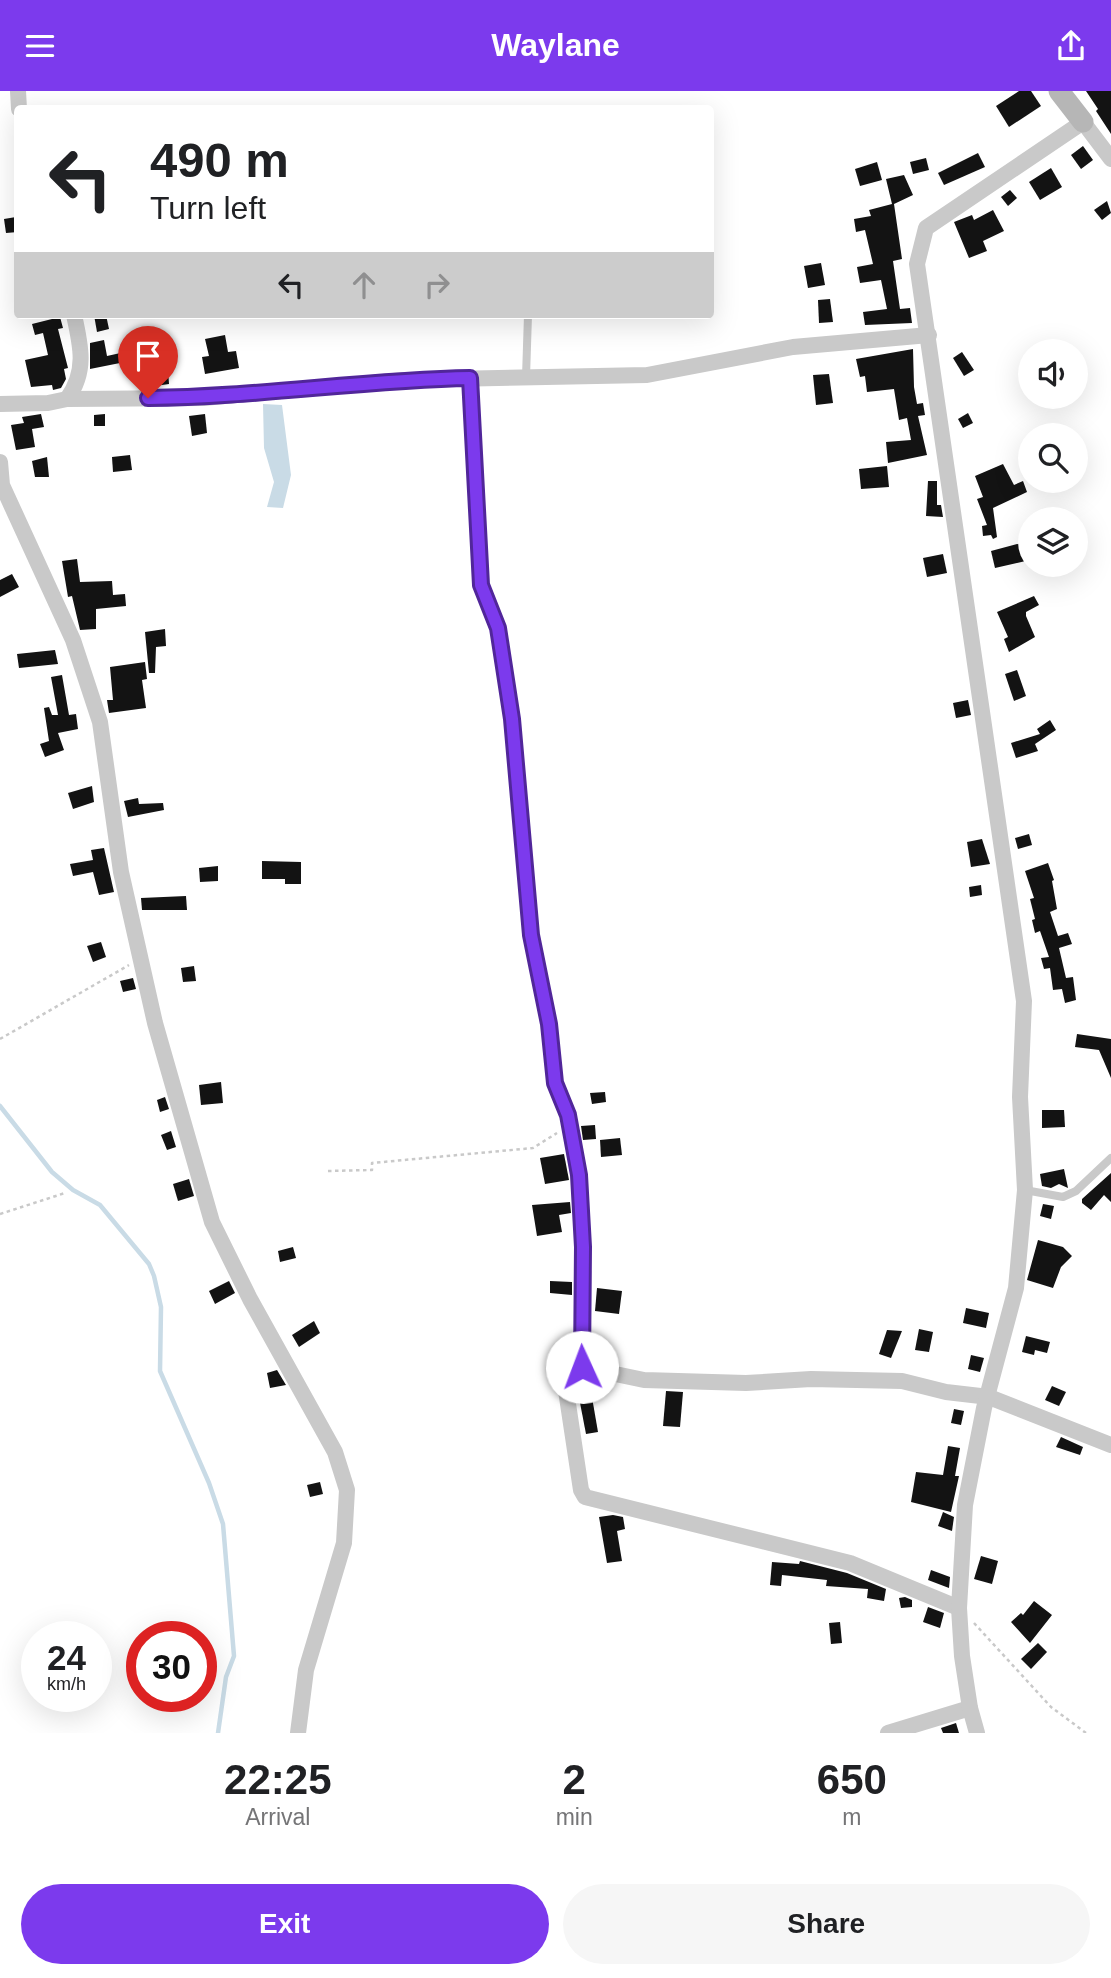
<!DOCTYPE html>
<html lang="en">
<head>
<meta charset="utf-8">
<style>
  body { margin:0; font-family:Arial,sans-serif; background:#f6f6f6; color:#202124; height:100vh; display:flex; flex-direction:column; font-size:26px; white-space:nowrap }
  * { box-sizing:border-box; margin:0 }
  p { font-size:23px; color:#757577 }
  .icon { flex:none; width:38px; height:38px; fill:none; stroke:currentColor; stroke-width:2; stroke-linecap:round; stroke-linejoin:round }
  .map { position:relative; height:1642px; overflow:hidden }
  .sheet { display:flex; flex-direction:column; background:#fff; flex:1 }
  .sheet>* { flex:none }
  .guide { position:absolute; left:14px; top:14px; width:700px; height:214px; border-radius:7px; box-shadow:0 7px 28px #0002; background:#fff; color:#202124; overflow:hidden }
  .fabs { position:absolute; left:1018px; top:248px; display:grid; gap:14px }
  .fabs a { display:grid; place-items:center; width:70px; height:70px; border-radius:50%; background:#fff; box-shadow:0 7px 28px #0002; font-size:35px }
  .speed { position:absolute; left:21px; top:1530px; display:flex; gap:14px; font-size:35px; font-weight:700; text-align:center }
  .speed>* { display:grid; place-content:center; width:91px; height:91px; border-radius:50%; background:#fff; box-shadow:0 7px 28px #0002; line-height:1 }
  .speed small { font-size:18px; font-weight:400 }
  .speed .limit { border:10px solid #d22; background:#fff; color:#111 }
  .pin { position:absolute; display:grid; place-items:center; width:60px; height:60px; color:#fff; margin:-72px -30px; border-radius:50% 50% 50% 0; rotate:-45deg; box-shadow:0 0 7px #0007 }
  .pin .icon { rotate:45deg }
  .me { position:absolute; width:77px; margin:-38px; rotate:358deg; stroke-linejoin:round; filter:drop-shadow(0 0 5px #0008) }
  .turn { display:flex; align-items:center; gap:24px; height:147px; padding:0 21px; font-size:32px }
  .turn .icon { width:91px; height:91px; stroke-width:2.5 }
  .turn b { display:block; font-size:49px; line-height:60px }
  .lanes { display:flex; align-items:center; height:66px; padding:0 21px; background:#0003; justify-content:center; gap:35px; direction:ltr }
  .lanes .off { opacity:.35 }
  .eta { display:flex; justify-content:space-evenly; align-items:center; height:119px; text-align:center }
  .eta b { font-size:42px; font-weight:700; line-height:49px }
  .action { display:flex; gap:14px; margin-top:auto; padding:14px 21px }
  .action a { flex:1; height:80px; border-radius:42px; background:#7c3aed; color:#fff; font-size:28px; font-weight:700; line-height:80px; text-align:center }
  .action a+a { background:#f6f6f6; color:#202124 }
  header { display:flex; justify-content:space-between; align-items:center; height:91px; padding:0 21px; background:#7c3aed; color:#fff; font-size:32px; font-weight:700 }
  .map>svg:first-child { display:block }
</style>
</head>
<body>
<header><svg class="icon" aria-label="menu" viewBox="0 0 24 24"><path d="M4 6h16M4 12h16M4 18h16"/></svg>Waylane<svg class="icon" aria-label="share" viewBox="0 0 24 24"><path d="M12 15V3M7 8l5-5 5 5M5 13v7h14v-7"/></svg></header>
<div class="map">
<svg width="1111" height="1642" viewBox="0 0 1111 1642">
  <rect width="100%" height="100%" fill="#fff"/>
  <!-- water -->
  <path fill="#c9dbe6" d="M 263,313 L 282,314 L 291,384 L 283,417 L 267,416 L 274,391 L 264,357 Z"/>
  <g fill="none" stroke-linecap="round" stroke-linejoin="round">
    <!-- stream -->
    <path stroke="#c9dbe6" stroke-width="4.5" d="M 0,1015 L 52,1081 L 73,1099 L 100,1114 L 149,1173 L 154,1185 L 161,1216 L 160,1280 L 209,1392 L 223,1433 L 234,1565 L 226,1586 L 218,1642"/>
  </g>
  <!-- building -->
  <g fill="#131313">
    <path d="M 1019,0 L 1031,0 L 1041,15 L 1009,36 L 996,15 Z"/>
    <path d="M 1086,0 L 1111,0 L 1111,43 L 1096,20 L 1098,18 Z"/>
    <path d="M 1083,55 L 1093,69 L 1081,78 L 1071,64 Z"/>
    <path d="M 978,62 L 985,76 L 944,94 L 938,82 Z"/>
    <path d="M 926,67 L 929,79 L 913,83 L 910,71 Z"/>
    <path d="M 877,71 L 882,89 L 860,95 L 855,78 Z"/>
    <path d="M 1051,77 L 1062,96 L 1040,109 L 1029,91 Z"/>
    <path d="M 904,84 L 913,104 L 894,113 L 902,168 L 893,170 L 900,218 L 910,217 L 912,232 L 865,234 L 863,221 L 887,218 L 881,189 L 860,192 L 857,176 L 873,173 L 865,139 L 856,141 L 854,128 L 871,125 L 869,119 L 892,113 L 886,88 Z"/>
    <path d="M 1010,99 L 1017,107 L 1008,115 L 1001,106 Z"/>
    <path d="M 1107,110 L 1111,122 L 1102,129 L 1094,119 Z"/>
    <path d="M 993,119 L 1004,140 L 983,150 L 987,160 L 969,167 L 954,131 L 972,124 L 974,129 Z"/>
    <path d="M 16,126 L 18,141 L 6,142 L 4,128 Z"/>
    <path d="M 821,172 L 825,194 L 808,197 L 804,175 Z"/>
    <path d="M 830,208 L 833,231 L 819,232 L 818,209 Z"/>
    <path d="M 94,224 L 106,224 L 109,238 L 97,241 Z"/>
    <path d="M 60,226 L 63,237 L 58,238 L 68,277 L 64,278 L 66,288 L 61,297 L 53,299 L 52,294 L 31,296 L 25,269 L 48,264 L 43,242 L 35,244 L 32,233 Z"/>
    <path d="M 225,244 L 228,261 L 236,260 L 239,277 L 205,283 L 202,266 L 209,265 L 205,248 Z"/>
    <path d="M 145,245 L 150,266 L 167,265 L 169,293 L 155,295 L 152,281 L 128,286 L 125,271 L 90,278 L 90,252 L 104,249 L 107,265 L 134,259 L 131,248 Z"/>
    <path d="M 913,258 L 914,296 L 917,313 L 923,312 L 925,324 L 918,325 L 927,364 L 888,372 L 886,351 L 911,349 L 907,327 L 899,329 L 894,298 L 867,301 L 865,285 L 860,286 L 856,268 Z"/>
    <path d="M 962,261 L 974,279 L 964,285 L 953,267 Z"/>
    <path d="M 829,283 L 833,312 L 816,314 L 813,284 Z"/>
    <path d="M 968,322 L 973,332 L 963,337 L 958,328 Z"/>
    <path d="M 41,323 L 44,336 L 32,338 L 35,356 L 16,359 L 11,334 L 24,332 L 22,326 Z"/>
    <path d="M 105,323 L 105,335 L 94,335 L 94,324 Z"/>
    <path d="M 205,323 L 207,342 L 192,345 L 189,325 Z"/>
    <path d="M 130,364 L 132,379 L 113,381 L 112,366 Z"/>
    <path d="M 47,366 L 49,386 L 35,386 L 32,370 Z"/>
    <path d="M 1003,373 L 1014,394 L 1023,390 L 1027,401 L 993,417 L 997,446 L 993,448 L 991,444 L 983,445 L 982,435 L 987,434 L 977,408 L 983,406 L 975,385 Z"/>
    <path d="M 887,375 L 889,396 L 861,398 L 859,378 Z"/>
    <path d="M 928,390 L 937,390 L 937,414 L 941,414 L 943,426 L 926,425 Z"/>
    <path d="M 1025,451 L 1030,469 L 995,477 L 991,460 Z"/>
    <path d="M 943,463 L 947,482 L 927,486 L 923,467 Z"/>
    <path d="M 77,468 L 80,491 L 112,490 L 113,504 L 125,503 L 126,515 L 96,518 L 96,538 L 80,539 L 72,505 L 68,506 L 62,470 Z"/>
    <path d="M 12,483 L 19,496 L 0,506 L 0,489 Z"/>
    <path d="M 1034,505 L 1039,514 L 1026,521 L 1026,525 L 1035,546 L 1009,561 L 1004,548 L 1008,546 L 997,521 Z"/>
    <path d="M 165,538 L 166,555 L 156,556 L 155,582 L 149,582 L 145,541 Z"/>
    <path d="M 55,559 L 58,573 L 19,577 L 17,563 Z"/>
    <path d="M 145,571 L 147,588 L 142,589 L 146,617 L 109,622 L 107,609 L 113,609 L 110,576 Z"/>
    <path d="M 1017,579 L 1026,605 L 1014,610 L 1005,583 Z"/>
    <path d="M 62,584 L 69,624 L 76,623 L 78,638 L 58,642 L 64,659 L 45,666 L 40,653 L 49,650 L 44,617 L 49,616 L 52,624 L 58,624 L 51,586 Z"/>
    <path d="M 968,609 L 971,624 L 956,627 L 953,612 Z"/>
    <path d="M 1050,629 L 1056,639 L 1035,653 L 1038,660 L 1016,667 L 1011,652 L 1040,643 L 1037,638 Z"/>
    <path d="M 92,695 L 94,711 L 73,718 L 68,702 Z"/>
    <path d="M 138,707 L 139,713 L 163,712 L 164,719 L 128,726 L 124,710 Z"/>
    <path d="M 1029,743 L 1032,754 L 1018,758 L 1015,747 Z"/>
    <path d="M 982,748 L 990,773 L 971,776 L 967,751 Z"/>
    <path d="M 104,757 L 114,801 L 99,804 L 93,781 L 73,785 L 70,773 L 93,769 L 91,759 Z"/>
    <path d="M 262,770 L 301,771 L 301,793 L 285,793 L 285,788 L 262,788 Z"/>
    <path d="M 1048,772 L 1054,789 L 1052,790 L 1057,818 L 1050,821 L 1058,845 L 1068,842 L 1072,853 L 1059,857 L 1066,887 L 1073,886 L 1076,909 L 1065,912 L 1062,898 L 1053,899 L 1050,877 L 1044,878 L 1041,867 L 1049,866 L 1040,840 L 1035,842 L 1032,829 L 1035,828 L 1030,808 L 1034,807 L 1025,780 Z"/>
    <path d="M 218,775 L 218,790 L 200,791 L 199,777 Z"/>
    <path d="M 981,794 L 982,804 L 970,806 L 969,796 Z"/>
    <path d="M 186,805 L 187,819 L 142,819 L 141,807 Z"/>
    <path d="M 101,851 L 106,866 L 93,871 L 87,855 Z"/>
    <path d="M 194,875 L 196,890 L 183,891 L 181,877 Z"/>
    <path d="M 133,887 L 136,898 L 123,901 L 120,890 Z"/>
    <path d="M 1077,943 L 1111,948 L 1111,987 L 1099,959 L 1075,956 Z"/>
    <path d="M 221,991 L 223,1012 L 201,1014 L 199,994 Z"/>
    <path d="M 605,1001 L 606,1011 L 592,1013 L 590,1002 Z"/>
    <path d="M 165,1006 L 169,1018 L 160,1021 L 157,1009 Z"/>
    <path d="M 1042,1019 L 1064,1019 L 1065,1036 L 1042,1037 Z"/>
    <path d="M 595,1034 L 596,1048 L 583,1049 L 581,1035 Z"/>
    <path d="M 171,1040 L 176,1056 L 167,1059 L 161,1044 Z"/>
    <path d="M 620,1047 L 622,1064 L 601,1066 L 600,1049 Z"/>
    <path d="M 564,1063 L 569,1089 L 545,1093 L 540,1067 Z"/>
    <path d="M 1064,1078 L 1068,1097 L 1059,1093 L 1051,1097 L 1042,1095 L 1040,1083 Z"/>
    <path d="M 1111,1082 L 1111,1111 L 1104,1104 L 1091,1119 L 1082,1112 L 1082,1108 Z"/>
    <path d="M 189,1088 L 194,1105 L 178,1110 L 173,1093 Z"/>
    <path d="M 570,1111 L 571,1122 L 559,1124 L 562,1141 L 537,1145 L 532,1114 Z"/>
    <path d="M 1043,1113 L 1054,1115 L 1051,1128 L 1040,1125 Z"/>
    <path d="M 1038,1149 L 1063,1156 L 1072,1165 L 1061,1176 L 1053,1197 L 1027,1189 Z"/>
    <path d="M 293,1156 L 296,1167 L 280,1171 L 278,1160 Z"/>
    <path d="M 229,1190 L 235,1202 L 215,1213 L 209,1200 Z"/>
    <path d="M 550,1190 L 572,1191 L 572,1204 L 550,1202 Z"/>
    <path d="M 597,1197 L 622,1200 L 619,1223 L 595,1220 Z"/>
    <path d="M 966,1217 L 989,1222 L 986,1237 L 963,1232 Z"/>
    <path d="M 314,1230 L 320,1242 L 299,1256 L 292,1244 Z"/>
    <path d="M 919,1238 L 933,1241 L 929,1261 L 915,1259 Z"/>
    <path d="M 887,1239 L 902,1240 L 891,1267 L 879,1263 Z"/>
    <path d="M 1026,1245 L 1050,1251 L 1047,1262 L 1035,1259 L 1034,1264 L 1022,1261 Z"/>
    <path d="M 971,1264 L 984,1267 L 980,1281 L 968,1278 Z"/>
    <path d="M 277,1279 L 286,1294 L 270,1297 L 267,1282 Z"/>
    <path d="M 589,1289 L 598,1341 L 586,1343 L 576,1291 Z"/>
    <path d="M 1052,1295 L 1066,1301 L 1059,1315 L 1045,1309 Z"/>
    <path d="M 666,1300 L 683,1301 L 680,1336 L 663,1335 Z"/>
    <path d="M 954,1318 L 964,1320 L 961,1334 L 951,1332 Z"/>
    <path d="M 1061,1346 L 1083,1356 L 1080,1364 L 1056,1356 Z"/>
    <path d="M 948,1355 L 960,1357 L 955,1385 L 959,1385 L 951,1421 L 911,1411 L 916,1381 L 943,1384 Z"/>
    <path d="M 320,1391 L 323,1403 L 310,1406 L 307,1394 Z"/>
    <path d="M 943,1421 L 954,1426 L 952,1440 L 938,1435 Z"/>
    <path d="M 613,1424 L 623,1426 L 625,1438 L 617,1440 L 622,1470 L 607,1472 L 599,1426 Z"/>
    <path d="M 981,1465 L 998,1470 L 992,1493 L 974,1488 Z"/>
    <path d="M 800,1470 L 847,1482 L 886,1498 L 884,1510 L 867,1507 L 868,1498 L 826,1495 L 827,1489 L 782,1484 L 781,1495 L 770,1494 L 772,1471 L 799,1473 Z"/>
    <path d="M 931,1479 L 950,1486 L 949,1497 L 928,1489 Z"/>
    <path d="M 905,1506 L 912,1509 L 912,1516 L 901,1517 L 899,1507 Z"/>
    <path d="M 1034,1510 L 1052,1524 L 1030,1552 L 1011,1531 L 1021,1522 L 1023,1524 Z"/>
    <path d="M 928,1516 L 944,1522 L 940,1537 L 923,1531 Z"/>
    <path d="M 840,1531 L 842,1552 L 831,1553 L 829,1532 Z"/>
    <path d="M 1038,1552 L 1047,1561 L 1031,1578 L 1021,1568 Z"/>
    <path d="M 956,1632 L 959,1642 L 943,1642 L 941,1637 Z"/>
  </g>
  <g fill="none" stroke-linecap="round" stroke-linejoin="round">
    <!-- path -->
    <g stroke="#c9c9c9" stroke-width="2.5" stroke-dasharray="3.5 3.5" stroke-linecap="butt">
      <path d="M 0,948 L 129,874"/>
      <path d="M 328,1080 L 372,1079 L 372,1072 L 533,1057 L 557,1042"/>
      <path d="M 0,1123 L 65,1102"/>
      <path d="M 974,1532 L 1051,1616 L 1086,1642"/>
    </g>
    <!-- lane -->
    <g stroke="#c9c9c9" stroke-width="8">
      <path d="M 526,286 L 528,224"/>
      <path d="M 1025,1099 L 1063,1106 L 1076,1100 L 1111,1067"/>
    </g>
    <!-- street -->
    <g stroke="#c9c9c9" stroke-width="16">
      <path d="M 18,0 L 19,18"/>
      <path d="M 470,287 L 481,494 L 498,537 L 512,628 L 531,844 L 549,933 L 555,992 L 568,1024 L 579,1084 L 583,1156 L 582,1276 L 644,1289 L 746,1292 L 811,1288 L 902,1290 L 946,1301 L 989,1306 L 1111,1354"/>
      <path d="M 67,308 L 203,307 L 404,289 L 647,284 L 793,256 L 929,244"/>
      <path d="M 0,313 L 48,312 L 67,308 C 87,281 81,255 74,224"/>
      <path d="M 0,371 L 2,394 L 73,549 L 100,631 L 121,781 L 155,932 L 212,1131 L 250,1208 L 335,1361 L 347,1399 L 344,1452 L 306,1579 L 298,1642"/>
      <path d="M 582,1276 L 565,1284 L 565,1293 L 581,1399 L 585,1406 L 850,1472 L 959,1517"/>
      <path d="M 888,1642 L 970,1617"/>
      <path d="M 977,1642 L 970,1617 L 962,1565 L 959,1517 L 965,1414 L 984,1317 L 1016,1197 L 1025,1099 L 1020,1006 L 1024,910 L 917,173 L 926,137 L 1083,31 L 1111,68"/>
    </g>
    <!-- secondary -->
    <path stroke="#b6b6b6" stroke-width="21" d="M 1059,0 L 1083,31"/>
  </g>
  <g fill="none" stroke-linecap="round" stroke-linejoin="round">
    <defs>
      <path id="route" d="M 148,307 C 256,306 363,289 470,287 L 481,494 L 498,537 L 512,628 L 531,844 L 549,933 L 555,992 L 568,1024 L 579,1084 L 583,1156 L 582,1276"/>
    </defs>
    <!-- route casing -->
    <use href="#route" stroke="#51269a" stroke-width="18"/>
    <!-- route -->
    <use href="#route" stroke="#7c3aed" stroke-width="12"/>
  </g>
</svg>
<div class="fabs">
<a><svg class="icon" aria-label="sound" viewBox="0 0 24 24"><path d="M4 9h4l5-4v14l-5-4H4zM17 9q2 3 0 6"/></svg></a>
<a><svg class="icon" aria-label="search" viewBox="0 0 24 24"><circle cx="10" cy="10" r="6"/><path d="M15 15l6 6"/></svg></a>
<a><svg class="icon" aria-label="layers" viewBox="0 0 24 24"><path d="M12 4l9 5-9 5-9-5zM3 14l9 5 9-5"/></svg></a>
</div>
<div class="speed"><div>24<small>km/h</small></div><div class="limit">30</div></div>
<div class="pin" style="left:148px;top:307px;background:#d93025"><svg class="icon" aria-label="arrive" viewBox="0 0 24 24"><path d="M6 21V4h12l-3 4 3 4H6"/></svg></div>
<svg class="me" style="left:582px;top:1276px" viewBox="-20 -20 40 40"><circle r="19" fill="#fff"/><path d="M0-13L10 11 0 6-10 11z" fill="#7c3aed"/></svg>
<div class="guide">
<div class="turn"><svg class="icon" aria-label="left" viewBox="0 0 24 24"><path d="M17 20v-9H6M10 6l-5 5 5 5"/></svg><div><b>490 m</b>Turn left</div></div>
<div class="lanes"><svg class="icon" aria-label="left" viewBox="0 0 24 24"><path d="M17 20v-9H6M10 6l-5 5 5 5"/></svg><svg class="icon off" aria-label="ahead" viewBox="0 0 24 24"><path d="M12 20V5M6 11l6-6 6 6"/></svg><svg class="icon off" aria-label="right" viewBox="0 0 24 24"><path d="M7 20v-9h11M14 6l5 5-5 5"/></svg></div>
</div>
</div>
<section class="sheet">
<div class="eta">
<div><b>22:25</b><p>Arrival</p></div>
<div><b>2</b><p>min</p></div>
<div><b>650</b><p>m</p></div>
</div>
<div class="action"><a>Exit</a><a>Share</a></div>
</section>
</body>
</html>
